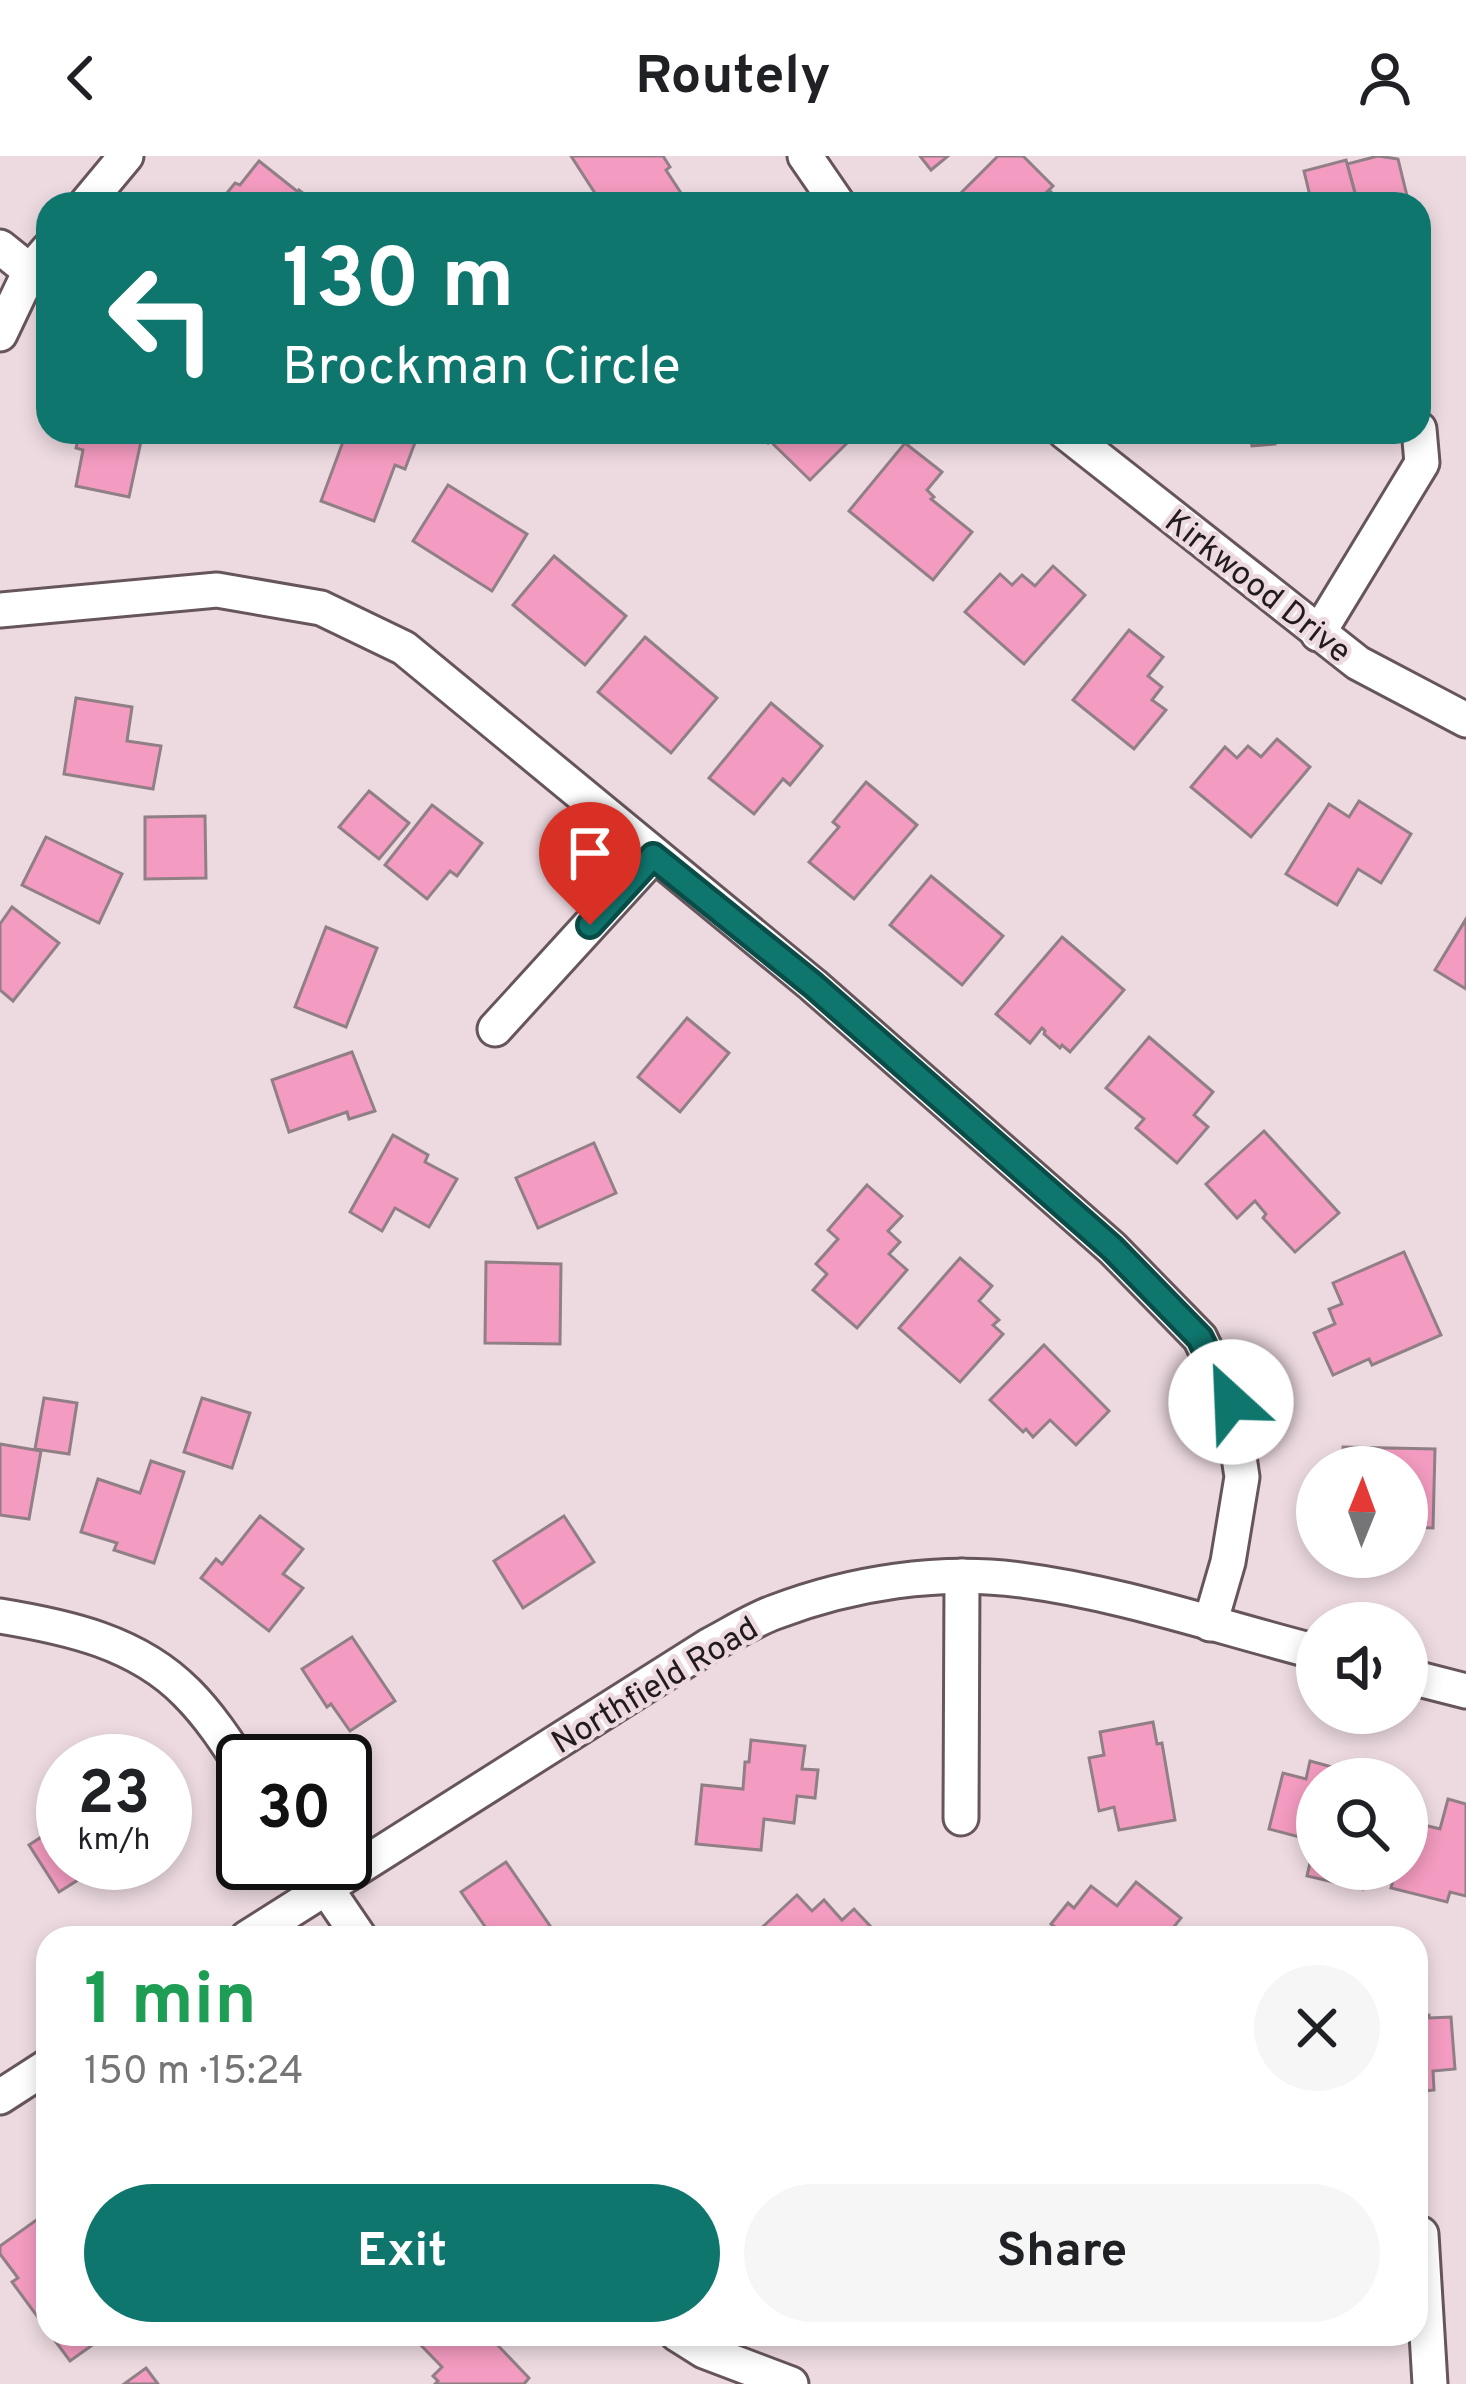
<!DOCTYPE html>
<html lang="en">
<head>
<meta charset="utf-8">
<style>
  body { margin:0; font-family:Overpass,sans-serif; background:#f6f6f6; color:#202124; height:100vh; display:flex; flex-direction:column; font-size:45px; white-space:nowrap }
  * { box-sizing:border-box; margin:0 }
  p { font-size:39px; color:#757577 }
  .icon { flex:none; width:66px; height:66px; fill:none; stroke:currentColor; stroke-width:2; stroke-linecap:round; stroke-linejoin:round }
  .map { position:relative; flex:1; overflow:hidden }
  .sheet { position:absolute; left:36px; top:1770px; width:1392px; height:420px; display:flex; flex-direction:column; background:#fff; border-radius:36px; box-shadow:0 6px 18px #0003 }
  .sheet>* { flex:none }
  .hud { position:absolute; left:36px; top:36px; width:1395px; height:252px; border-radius:36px; box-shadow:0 6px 18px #0003; background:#0f766e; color:#fff; overflow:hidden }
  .needle { width:78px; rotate:1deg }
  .buttons { position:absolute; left:1296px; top:1290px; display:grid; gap:24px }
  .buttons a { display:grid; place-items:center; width:132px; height:132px; border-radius:50%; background:#fff; box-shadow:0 6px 18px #0003; font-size:60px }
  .speed { position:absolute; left:36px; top:1578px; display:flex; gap:24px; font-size:60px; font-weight:700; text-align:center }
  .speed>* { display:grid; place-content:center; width:156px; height:156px; border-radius:50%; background:#fff; box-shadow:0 6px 18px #0003; line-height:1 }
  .speed small { font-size:30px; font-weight:400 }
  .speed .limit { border:6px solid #111; border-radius:18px; background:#fff; color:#111 }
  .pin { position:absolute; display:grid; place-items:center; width:102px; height:102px; color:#fff; margin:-123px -51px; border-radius:50% 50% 50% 0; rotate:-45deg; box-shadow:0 0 12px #0007 }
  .pin .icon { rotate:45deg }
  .me { position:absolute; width:132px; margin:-66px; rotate:335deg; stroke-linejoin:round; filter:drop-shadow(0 0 9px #0008) }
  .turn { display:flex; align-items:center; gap:42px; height:252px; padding:0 48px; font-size:54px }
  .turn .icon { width:156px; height:156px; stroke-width:2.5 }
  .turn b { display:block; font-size:84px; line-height:102px }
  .round { display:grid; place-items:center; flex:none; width:126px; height:126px; border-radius:63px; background:#f6f6f6 }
  .head { display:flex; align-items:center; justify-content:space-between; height:204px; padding:0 48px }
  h1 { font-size:72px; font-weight:700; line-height:90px; color:#1e9e55 }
  .cta { display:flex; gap:24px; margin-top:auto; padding:24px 48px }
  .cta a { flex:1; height:138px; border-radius:72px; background:#0f766e; color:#fff; font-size:48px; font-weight:700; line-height:138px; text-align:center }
  .cta a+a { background:#f6f6f6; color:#202124 }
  header { display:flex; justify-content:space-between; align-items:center; height:156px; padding:0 48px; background:#fff; font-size:54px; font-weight:700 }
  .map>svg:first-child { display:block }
</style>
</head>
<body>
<header><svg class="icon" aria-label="back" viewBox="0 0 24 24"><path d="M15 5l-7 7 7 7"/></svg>Routely<svg class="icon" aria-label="person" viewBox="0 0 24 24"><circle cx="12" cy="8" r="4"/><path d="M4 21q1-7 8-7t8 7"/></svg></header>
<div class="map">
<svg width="1466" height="2228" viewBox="0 0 1466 2228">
  <rect width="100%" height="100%" fill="#eddae1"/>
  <!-- building -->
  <g fill="#f39bc0" stroke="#917f86" stroke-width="3">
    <path d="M 571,0 L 663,0 L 670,11 L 666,14 L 681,37 L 663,48 L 602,48 Z"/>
    <path d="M 920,0 L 948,0 L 931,14 Z"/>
    <path d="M 998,0 L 1023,0 L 1053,30 L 1035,48 L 971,48 L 960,38 Z"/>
    <path d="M 1378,0 L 1398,3 L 1409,48 L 1358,48 L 1347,8 Z"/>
    <path d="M 1346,4 L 1358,48 L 1307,48 L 1305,41 L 1310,40 L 1304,15 Z"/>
    <path d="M 259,5 L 298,36 L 299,34 L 317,48 L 218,48 L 235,27 L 240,29 Z"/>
    <path d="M 1049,34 L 1063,48 L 1035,48 Z"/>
    <path d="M 80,276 L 143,276 L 129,341 L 76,330 L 83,294 L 76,292 Z"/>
    <path d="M 358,276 L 419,276 L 405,313 L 395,309 L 374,365 L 321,345 L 344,283 L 340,282 L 341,278 L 355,283 Z"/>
    <path d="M 756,276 L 858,276 L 810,324 L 770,285 L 768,287 Z"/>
    <path d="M 1227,276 L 1273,276 L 1275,288 L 1252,290 L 1251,282 L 1228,286 Z"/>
    <path d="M 905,287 L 942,316 L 927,334 L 934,341 L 931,343 L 972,376 L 933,424 L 849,355 Z"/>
    <path d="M 448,329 L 527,378 L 492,435 L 413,385 Z"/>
    <path d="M 554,400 L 626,460 L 585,509 L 513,449 Z"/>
    <path d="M 1053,410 L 1085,439 L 1024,508 L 965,456 L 1000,418 L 1012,429 L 1022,419 L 1035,430 Z"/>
    <path d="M 1129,474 L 1163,501 L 1148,520 L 1162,531 L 1152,544 L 1166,554 L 1134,593 L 1073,544 Z"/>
    <path d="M 645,481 L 717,542 L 671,597 L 598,536 Z"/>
    <path d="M 76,542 L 132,551 L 127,585 L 161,590 L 153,633 L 64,618 Z"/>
    <path d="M 771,547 L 822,590 L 790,629 L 783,623 L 754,658 L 709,622 Z"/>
    <path d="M 1277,583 L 1310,611 L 1251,681 L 1191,631 L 1225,591 L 1237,602 L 1248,590 L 1261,601 Z"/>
    <path d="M 866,626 L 917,669 L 854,743 L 809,706 L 839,671 L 833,666 Z"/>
    <path d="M 369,635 L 409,667 L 379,703 L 339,671 Z"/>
    <path d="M 1359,645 L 1411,678 L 1381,727 L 1358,713 L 1337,749 L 1286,718 L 1329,648 L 1349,661 Z"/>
    <path d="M 432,649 L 482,687 L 457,720 L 450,715 L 427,743 L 385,709 Z"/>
    <path d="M 205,660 L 206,722 L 145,723 L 145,661 Z"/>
    <path d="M 46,681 L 122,718 L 99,767 L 22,729 Z"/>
    <path d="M 931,720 L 1003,780 L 962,829 L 890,769 Z"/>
    <path d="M 12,751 L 59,787 L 13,845 L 0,834 L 0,768 Z"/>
    <path d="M 1466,763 L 1466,833 L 1435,814 Z"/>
    <path d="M 326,771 L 377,792 L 346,871 L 295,851 Z"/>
    <path d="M 1062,781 L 1124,834 L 1070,896 L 1062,889 L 1060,892 L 1044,878 L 1045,875 L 1042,872 L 1030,887 L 996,858 Z"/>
    <path d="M 687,862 L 729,897 L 680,956 L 638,921 Z"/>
    <path d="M 1149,881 L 1213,936 L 1194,959 L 1208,971 L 1177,1007 L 1136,972 L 1144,963 L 1106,932 Z"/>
    <path d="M 352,896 L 375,955 L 349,963 L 347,956 L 289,976 L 272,924 Z"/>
    <path d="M 1264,975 L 1339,1057 L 1295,1096 L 1263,1062 L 1266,1058 L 1255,1045 L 1237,1062 L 1206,1028 Z"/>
    <path d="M 393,979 L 428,999 L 425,1006 L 457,1023 L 429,1071 L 395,1052 L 382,1075 L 350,1056 Z"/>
    <path d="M 594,987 L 616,1037 L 538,1072 L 516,1022 Z"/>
    <path d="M 867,1029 L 902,1060 L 888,1075 L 900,1086 L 889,1098 L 907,1114 L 857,1172 L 813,1134 L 827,1118 L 816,1108 L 838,1083 L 828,1074 Z"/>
    <path d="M 1404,1096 L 1441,1179 L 1372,1209 L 1369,1203 L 1333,1219 L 1314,1177 L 1335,1168 L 1329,1153 L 1342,1148 L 1333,1127 Z"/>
    <path d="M 960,1102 L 992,1130 L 979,1145 L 999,1164 L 993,1169 L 1003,1178 L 960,1226 L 899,1172 Z"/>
    <path d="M 486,1106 L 561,1108 L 560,1188 L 485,1187 Z"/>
    <path d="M 1044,1189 L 1109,1255 L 1076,1289 L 1050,1264 L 1033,1281 L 1026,1273 L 1023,1276 L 990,1244 Z"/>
    <path d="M 44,1242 L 77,1247 L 69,1298 L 35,1293 Z"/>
    <path d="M 202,1242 L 250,1257 L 232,1312 L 184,1296 Z"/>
    <path d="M 0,1288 L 41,1295 L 29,1363 L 0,1359 Z"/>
    <path d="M 1343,1291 L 1435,1293 L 1433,1372 L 1407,1371 L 1407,1311 L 1342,1311 Z"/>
    <path d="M 151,1305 L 184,1316 L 154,1407 L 114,1394 L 117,1387 L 81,1376 L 98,1323 L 140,1337 Z"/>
    <path d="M 260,1360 L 303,1393 L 283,1418 L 303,1432 L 269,1475 L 201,1422 L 216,1403 L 222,1408 Z"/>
    <path d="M 564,1360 L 594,1406 L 523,1452 L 494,1405 Z"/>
    <path d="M 352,1481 L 395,1545 L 350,1575 L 331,1548 L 327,1551 L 302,1513 Z"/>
    <path d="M 1153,1566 L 1157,1588 L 1162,1587 L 1175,1664 L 1119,1674 L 1114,1651 L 1099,1655 L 1089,1602 L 1104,1599 L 1100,1576 Z"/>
    <path d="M 751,1584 L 805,1590 L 802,1613 L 818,1614 L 815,1642 L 797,1640 L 794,1667 L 764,1663 L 761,1694 L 696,1688 L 702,1629 L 743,1633 L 745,1606 L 749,1606 Z"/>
    <path d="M 1310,1605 L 1336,1612 L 1334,1623 L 1317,1623 L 1317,1713 L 1368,1713 L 1363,1733 L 1307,1720 L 1315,1685 L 1269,1673 L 1283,1617 L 1306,1623 Z"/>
    <path d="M 1448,1643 L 1466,1648 L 1466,1740 L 1450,1736 L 1447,1746 L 1391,1732 L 1396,1713 L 1407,1713 L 1408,1665 L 1440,1673 Z"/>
    <path d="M 63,1667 L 63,1707 L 105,1707 L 59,1736 L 29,1689 Z"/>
    <path d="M 506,1706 L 555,1777 L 547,1782 L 493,1782 L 461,1736 Z"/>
    <path d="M 1136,1726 L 1181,1762 L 1165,1782 L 1069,1782 L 1051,1768 L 1068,1747 L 1074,1752 L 1091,1730 L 1117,1750 Z"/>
    <path d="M 797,1739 L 812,1755 L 824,1744 L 842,1764 L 854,1753 L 873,1773 L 864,1782 L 760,1782 L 756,1777 Z"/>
    <path d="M 1429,1859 L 1429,1862 L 1451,1861 L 1455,1913 L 1433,1915 L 1434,1934 L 1416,1936 L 1416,1860 Z"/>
    <path d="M 42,2060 L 48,2068 L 48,2175 L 12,2126 L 18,2122 L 0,2098 L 0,2090 Z"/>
    <path d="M 50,2178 L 108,2178 L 70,2205 Z"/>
    <path d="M 418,2178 L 487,2178 L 529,2222 L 524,2228 L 435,2228 L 438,2225 L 433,2220 L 442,2211 L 414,2182 Z"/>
    <path d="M 146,2212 L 158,2228 L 124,2228 Z"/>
  </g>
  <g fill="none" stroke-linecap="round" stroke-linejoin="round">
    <defs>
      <g id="street">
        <path d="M 805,0 L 838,48"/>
        <path d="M 86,48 L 126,0"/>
        <path d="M 0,91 L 30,115"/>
        <path d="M 0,178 L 30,115 L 48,94"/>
        <path d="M 1065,276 L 1358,507 L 1466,564"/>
        <path d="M 0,454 L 217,434 L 321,452 L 404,492 L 813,829 L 1112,1092 L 1200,1182 L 1231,1247 L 1242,1321 L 1228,1406 L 1210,1468"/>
        <path d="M 1318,478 L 1422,307 L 1419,273"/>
        <path d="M 495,873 L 653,700"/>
        <path d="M 0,1460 C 67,1471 137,1486 187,1537 C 209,1559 226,1585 243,1611"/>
        <path d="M 1407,1520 L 1466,1535"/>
        <path d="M 961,1662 L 962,1420"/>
        <path d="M 309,1707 L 360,1782"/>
        <path d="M 247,1782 L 710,1489 C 731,1478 753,1464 775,1456 C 851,1427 940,1413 1021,1424 C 1121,1437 1219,1471 1317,1496"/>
        <path d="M 0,1941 L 48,1910"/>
        <path d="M 1421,2078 L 1430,2228"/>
        <path d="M 677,2178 L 704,2195 L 791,2228"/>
      </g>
    </defs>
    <!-- street casing -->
    <use href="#street" stroke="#66565c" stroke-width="39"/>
    <!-- street -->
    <use href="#street" stroke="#fff" stroke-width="33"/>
  </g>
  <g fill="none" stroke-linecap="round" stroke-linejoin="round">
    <defs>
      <path id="route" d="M 590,769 L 653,700 L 813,829 L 1112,1092 L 1200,1182 L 1231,1246"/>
    </defs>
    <!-- route casing -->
    <use href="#route" stroke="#0a4d48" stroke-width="30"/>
    <!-- route -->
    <use href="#route" stroke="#0f766e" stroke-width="21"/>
  </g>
  <g text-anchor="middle" stroke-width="9" stroke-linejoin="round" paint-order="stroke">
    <!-- street labels -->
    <g font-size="33" fill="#221b1d" stroke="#eddae1">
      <text transform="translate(1259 429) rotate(38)" y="12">Kirkwood Drive</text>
      <text transform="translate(654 1528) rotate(-31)" y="12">Northfield Road</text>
    </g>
  </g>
</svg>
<div class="buttons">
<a><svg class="needle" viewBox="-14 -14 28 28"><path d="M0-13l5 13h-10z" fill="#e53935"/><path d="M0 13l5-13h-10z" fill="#757577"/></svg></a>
<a><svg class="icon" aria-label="sound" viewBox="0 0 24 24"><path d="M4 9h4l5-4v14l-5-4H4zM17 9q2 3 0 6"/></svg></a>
<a><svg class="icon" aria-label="search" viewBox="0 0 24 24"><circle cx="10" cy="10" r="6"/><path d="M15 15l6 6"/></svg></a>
</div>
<div class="speed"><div>23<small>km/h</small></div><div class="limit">30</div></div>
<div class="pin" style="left:590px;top:769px;background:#d93025"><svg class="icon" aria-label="arrive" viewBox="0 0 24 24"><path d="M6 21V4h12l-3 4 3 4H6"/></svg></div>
<svg class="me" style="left:1231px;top:1246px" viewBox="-20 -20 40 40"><circle r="19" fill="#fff"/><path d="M0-13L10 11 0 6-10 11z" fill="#0f766e"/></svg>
<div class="hud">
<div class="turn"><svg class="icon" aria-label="left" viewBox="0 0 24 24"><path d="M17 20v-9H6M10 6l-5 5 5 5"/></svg><div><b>130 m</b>Brockman Circle</div></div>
</div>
<section class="sheet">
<div class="head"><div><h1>1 min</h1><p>150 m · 15:24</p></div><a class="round"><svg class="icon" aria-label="close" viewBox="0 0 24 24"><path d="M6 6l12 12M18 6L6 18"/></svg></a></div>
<div class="cta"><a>Exit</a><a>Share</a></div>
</section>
</div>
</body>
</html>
